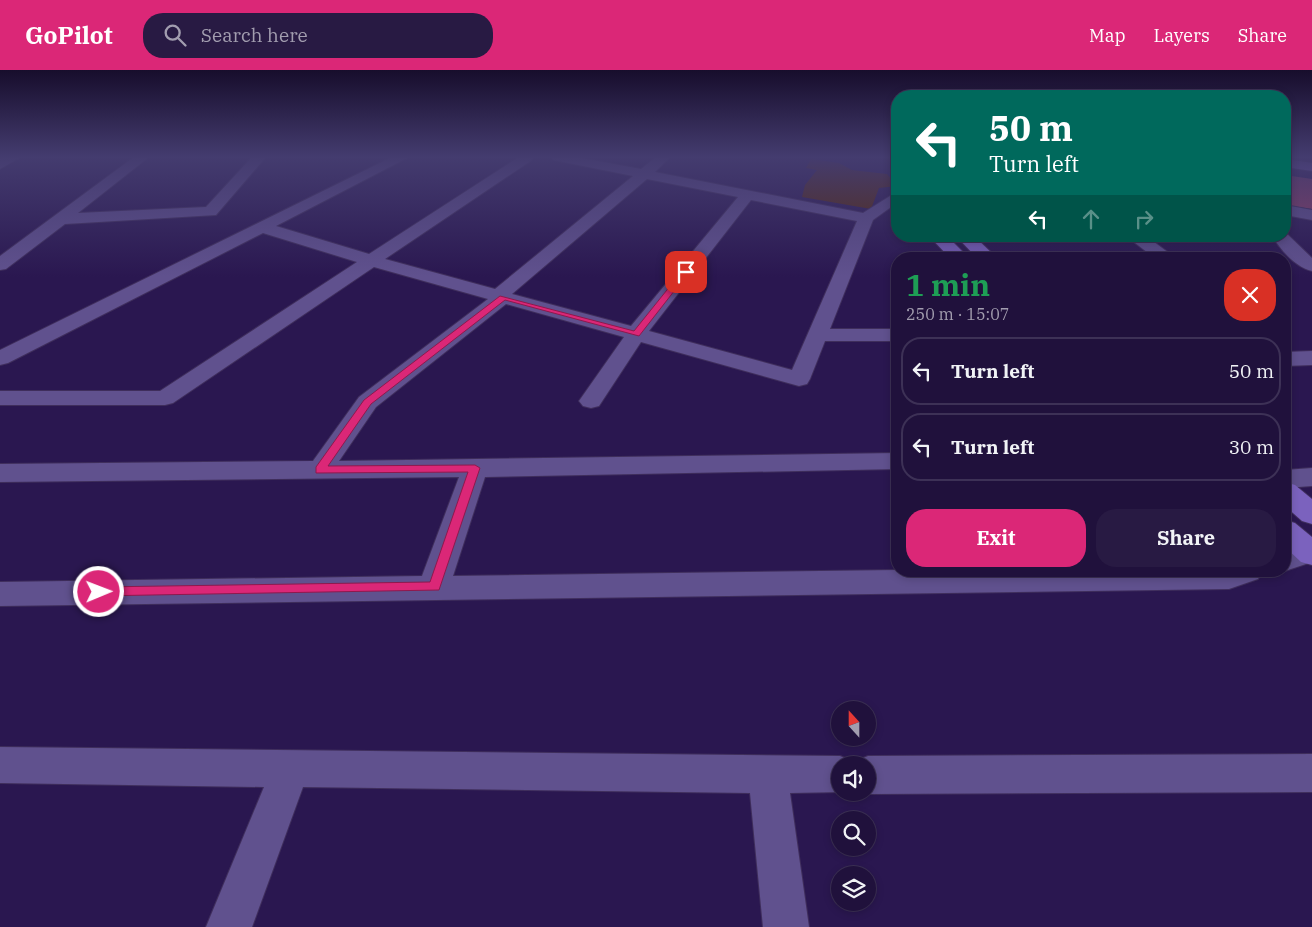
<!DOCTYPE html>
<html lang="en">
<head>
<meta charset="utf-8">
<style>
  body { margin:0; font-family:"IBM Plex Serif",serif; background:#281a43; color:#f1f3f6; height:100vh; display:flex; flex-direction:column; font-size:19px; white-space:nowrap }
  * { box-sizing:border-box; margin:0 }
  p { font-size:16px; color:#a29daf }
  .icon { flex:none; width:28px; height:28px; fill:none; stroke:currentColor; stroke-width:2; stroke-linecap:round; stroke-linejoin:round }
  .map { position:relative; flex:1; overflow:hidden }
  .drawer { position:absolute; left:891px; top:182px; width:400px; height:325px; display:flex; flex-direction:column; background:#20113c; border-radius:20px; box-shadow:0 2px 8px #0003,0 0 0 1px #3d3156 }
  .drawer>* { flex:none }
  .top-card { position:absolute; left:891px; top:20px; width:400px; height:152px; border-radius:20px; box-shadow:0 2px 8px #0003,0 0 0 1px #3d3156; background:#00695c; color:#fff; overflow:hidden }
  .needle { width:32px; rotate:339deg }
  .tools { position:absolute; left:831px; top:631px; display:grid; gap:10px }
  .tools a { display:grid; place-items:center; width:45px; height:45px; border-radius:50%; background:#20113c; box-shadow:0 2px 8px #0003,0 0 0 1px #3d3156; font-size:25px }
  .pin { position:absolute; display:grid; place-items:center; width:42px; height:42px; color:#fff; margin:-21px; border-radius:10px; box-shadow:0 2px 8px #0006 }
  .me { position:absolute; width:55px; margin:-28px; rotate:89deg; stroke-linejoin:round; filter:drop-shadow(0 0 4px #0008) }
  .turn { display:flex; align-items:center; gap:18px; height:105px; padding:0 15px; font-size:22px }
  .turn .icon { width:65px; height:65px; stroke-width:2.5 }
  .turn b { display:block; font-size:35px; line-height:42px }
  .lanes { display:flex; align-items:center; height:48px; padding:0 15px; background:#0003; justify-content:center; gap:25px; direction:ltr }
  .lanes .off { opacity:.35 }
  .round { display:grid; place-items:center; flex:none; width:52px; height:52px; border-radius:20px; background:#281a43 }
  .summary { display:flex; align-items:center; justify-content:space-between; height:85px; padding:0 15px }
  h1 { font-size:30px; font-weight:800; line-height:38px; color:#1e9e55 }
  .cta { display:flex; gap:10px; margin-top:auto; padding:10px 15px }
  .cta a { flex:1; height:58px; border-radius:20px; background:#db2777; color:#fff; font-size:20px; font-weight:800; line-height:58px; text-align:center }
  .cta a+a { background:#281a43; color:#f1f3f6 }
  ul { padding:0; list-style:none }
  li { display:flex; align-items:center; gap:15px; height:68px; margin:0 10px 8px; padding:0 5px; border:2px solid #3d3156; border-radius:20px }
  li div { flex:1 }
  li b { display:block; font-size:19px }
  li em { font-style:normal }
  header { display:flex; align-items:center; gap:30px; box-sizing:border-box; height:70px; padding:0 25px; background:#db2777; color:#fff }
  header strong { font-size:24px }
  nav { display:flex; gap:28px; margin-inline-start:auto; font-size:18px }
  .search { width:350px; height:45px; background:#281a43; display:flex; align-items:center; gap:12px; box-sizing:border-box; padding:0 18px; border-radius:20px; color:#a29daf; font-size:19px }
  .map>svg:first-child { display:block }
</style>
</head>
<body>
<header>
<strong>GoPilot</strong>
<div class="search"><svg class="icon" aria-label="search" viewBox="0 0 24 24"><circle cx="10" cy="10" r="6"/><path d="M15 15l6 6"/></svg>Search here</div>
<nav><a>Map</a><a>Layers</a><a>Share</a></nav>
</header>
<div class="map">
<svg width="1312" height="857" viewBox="0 0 1312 857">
  <rect width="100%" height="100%" fill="#2a1750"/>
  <!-- green -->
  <path fill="#582800" d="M 811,89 L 839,93 L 852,100 L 887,104 L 897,116 L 879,118 L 871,139 L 802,127 L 805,115 L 817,100 L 806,98 Z"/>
  <!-- water -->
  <path fill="#903e63" d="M 1285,105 L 1312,109 L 1312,139 L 1285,135 Z"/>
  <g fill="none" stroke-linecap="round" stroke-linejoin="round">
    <defs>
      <g id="minor">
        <path d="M 5,87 L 21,87 L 0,99 L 0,89 Z"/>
        <path d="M 134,87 L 149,87 L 78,143 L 206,137 L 252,87 L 266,87 L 216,145 L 65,154 L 6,199 L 0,200 L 0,186 Z"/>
        <path d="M 392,87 L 409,87 L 276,156 L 369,184 L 519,87 L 533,87 L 532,90 L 385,189 L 495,219 L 633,106 L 553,90 L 552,87 L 576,87 L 641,99 L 656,87 L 670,87 L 655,102 L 863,143 L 898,121 L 898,132 L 873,150 L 830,259 L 898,259 L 898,271 L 825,271 L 810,309 L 807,314 L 799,316 L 641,272 L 599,336 L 591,338 L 583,336 L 579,331 L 624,267 L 506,234 L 376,337 L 339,391 L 898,383 L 898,399 L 485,407 L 453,506 L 898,500 L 1262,501 L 1258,509 L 1229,519 L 0,536 L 0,512 L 422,506 L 459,407 L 0,412 L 0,394 L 313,391 L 359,327 L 488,229 L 374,197 L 173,333 L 165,335 L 0,335 L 0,321 L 160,321 L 357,192 L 263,163 L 8,293 L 0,295 L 0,280 ZM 647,109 L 738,127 L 631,256 L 512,224 ZM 751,130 L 857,151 L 792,300 L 649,261 Z"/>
        <path d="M 1285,135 L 1312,140 L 1312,150 L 1285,145 Z"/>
        <path d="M 1285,162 L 1312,188 L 1312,201 C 1295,197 1281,180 1272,166 L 1285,166 Z"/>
        <path d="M 1126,166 L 1146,166 L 1177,189 L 1156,189 Z"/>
        <path d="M 1312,281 L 1312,295 L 1285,296 L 1285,282 Z"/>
        <path d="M 1312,398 L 1312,416 L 1285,418 L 1285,400 Z"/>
        <path d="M 1309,471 L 1312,472 L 1312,492 L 1285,501 L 1285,479 Z"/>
        <path d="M 0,677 L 840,686 L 854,692 L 868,686 L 1312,684 L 1312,722 L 868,724 L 865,722 L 868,722 L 868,695 L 840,695 L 840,722 L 843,722 L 790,723 L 809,857 L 763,857 L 750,723 L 303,717 L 252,857 L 206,857 L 264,717 L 0,713 Z"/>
      </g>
      <g id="major">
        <path d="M 1285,89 L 1312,93 L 1312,101 L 1285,97 Z"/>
        <path d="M 929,166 L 947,166 L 970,189 L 951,189 Z"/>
        <path d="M 956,166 L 974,166 L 998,189 L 978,189 Z"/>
        <path d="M 1285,412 L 1295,415 L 1312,429 L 1312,454 L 1302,451 L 1285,436 Z"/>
        <path d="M 1285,450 L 1295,453 L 1312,467 L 1312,495 L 1301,492 L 1285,477 Z"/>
      </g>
    </defs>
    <!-- minor casing -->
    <use href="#minor" stroke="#3f2e5c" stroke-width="2"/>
    <!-- major casing -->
    <use href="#major" stroke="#3f2e5c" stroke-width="2"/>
    <!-- minor -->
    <use href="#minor" fill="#60518e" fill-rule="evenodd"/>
    <!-- major -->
    <use href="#major" fill="#7b62be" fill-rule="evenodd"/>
  </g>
  <!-- sky -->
  <linearGradient id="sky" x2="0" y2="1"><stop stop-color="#170d2c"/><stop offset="0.42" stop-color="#443c6f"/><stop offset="1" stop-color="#443c6f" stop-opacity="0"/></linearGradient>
  <rect width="1312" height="207" fill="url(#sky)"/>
  <!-- route -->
  <path fill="#db2777" stroke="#8e194d" d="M 683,200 L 689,202 L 639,266 L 505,230 L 371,334 L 328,396 L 475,395 L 480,398 L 439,520 L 94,526 L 92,522 L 99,517 L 430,512 L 468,402 L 316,403 L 316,397 L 364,330 L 500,226 L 634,261 Z"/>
</svg>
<div class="tools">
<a><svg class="needle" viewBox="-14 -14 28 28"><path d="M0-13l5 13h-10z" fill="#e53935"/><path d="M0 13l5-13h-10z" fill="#a29daf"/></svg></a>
<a><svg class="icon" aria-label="sound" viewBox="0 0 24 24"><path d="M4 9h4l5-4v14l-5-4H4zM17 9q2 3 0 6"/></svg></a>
<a><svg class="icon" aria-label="search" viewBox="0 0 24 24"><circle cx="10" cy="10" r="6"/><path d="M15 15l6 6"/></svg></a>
<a><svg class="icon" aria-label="layers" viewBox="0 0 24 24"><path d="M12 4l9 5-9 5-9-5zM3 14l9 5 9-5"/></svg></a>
</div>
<div class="pin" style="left:686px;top:202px;background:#d93025"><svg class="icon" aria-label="arrive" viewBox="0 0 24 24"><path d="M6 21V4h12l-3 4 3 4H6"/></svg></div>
<svg class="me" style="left:99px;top:522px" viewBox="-20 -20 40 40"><circle r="17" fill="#db2777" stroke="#fff" stroke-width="3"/><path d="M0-11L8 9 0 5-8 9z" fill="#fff"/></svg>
<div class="top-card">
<div class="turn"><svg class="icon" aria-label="left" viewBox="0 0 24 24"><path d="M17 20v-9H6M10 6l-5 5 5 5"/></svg><div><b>50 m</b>Turn left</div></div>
<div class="lanes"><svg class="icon" aria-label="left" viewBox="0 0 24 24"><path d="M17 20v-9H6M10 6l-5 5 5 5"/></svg><svg class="icon off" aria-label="ahead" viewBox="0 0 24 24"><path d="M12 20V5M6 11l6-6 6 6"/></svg><svg class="icon off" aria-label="right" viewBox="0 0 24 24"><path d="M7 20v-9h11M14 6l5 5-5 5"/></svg></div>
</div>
<section class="drawer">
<div class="summary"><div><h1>1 min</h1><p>250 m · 15:07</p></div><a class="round" style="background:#d93025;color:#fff"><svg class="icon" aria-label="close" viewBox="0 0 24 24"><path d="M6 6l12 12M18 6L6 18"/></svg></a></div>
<ul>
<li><svg class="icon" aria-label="left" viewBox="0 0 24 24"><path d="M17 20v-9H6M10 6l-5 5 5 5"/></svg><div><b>Turn left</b></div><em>50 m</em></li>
<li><svg class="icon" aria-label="left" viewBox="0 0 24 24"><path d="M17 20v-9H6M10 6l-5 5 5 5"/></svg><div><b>Turn left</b></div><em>30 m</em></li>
</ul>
<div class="cta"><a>Exit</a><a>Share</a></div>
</section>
</div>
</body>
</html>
